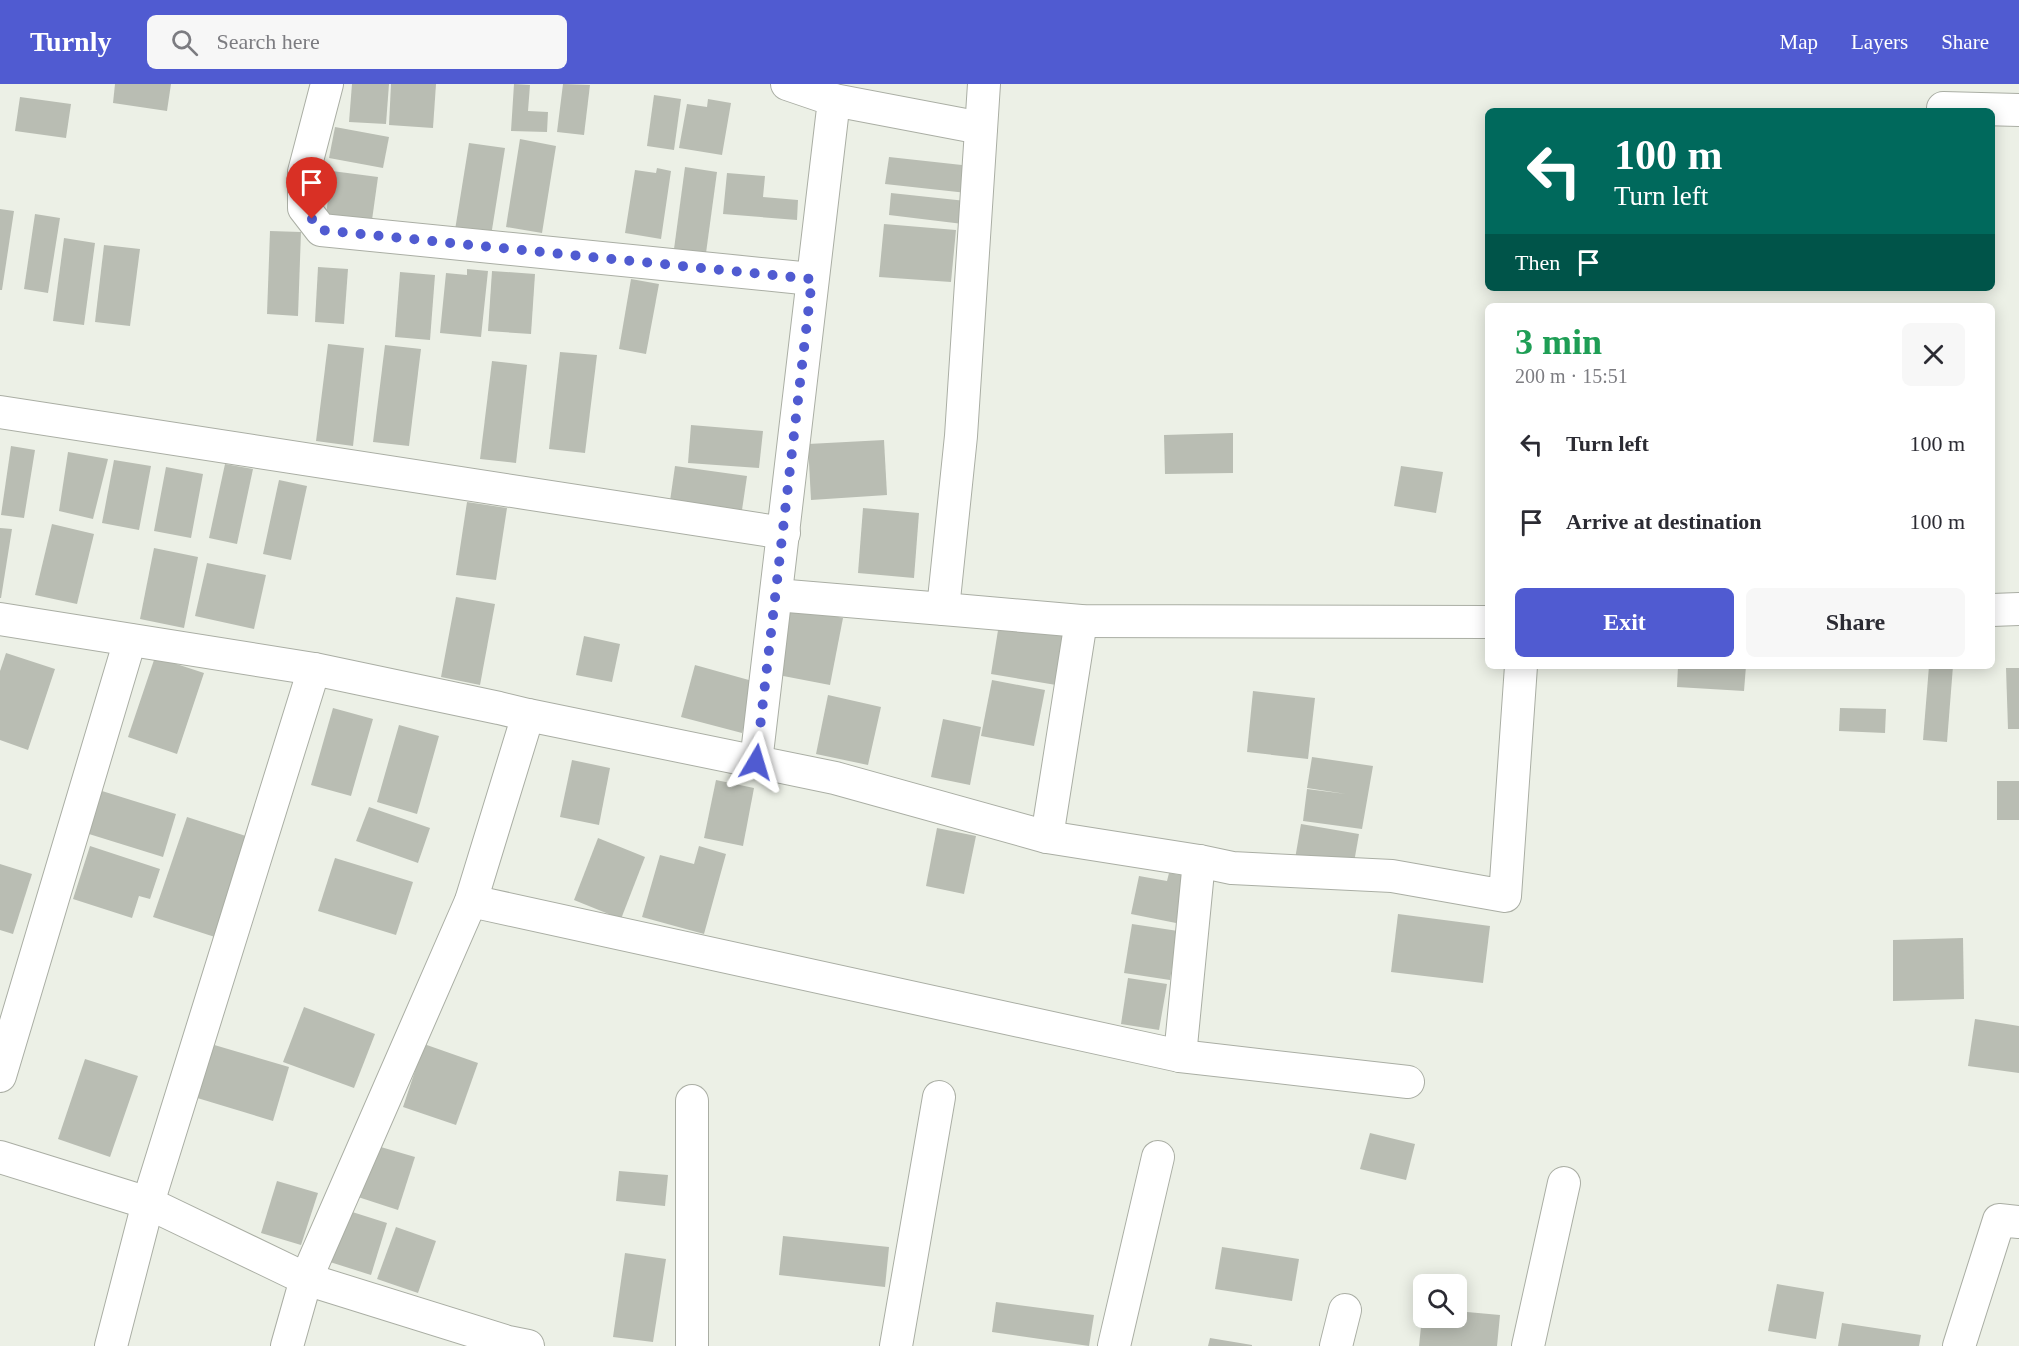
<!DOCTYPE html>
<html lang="en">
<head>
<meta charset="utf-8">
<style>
  body { margin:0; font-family:Georgia,serif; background:#f7f7f7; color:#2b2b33; height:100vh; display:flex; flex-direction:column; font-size:22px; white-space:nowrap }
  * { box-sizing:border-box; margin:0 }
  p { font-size:20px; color:#7c7c81 }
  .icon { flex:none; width:33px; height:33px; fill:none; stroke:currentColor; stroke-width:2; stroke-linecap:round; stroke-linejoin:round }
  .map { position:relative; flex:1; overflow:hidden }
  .panel { position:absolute; left:1485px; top:219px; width:510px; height:366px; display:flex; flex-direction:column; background:#fff; border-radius:9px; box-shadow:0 3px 15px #0003 }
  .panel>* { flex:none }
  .hud { position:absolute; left:1485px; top:24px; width:510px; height:183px; border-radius:9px; box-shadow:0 3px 15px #0003; background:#00695c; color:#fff; overflow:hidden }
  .controls { position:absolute; left:1413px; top:1190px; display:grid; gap:12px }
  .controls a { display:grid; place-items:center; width:54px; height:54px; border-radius:9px; background:#fff; box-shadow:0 3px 15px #0003; font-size:30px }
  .pin { position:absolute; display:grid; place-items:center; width:51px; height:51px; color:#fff; margin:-62px -26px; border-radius:50% 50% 50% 0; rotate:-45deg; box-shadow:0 0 6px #0007 }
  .pin .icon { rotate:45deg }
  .me { position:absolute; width:66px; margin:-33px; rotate:7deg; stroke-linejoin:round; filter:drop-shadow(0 0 4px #0008) }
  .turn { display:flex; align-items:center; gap:21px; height:126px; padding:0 30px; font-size:27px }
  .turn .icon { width:78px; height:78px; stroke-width:2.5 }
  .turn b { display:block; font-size:42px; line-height:51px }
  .then { display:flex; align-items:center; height:57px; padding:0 30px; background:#0003; gap:12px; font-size:22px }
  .round { display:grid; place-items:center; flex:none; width:63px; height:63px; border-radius:9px; background:#f7f7f7 }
  .overview { display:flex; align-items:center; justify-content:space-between; height:102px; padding:0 30px }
  h1 { font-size:36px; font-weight:800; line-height:45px; color:#1e9e55 }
  .primary-button { display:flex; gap:12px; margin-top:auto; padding:12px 30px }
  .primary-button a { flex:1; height:69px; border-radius:9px; background:#505bd1; color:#fff; font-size:24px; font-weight:800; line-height:69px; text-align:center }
  .primary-button a+a { background:#f7f7f7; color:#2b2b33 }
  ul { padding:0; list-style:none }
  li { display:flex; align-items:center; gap:18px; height:78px; padding:0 30px }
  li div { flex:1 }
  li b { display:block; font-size:22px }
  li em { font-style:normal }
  header { display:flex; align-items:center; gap:36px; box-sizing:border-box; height:84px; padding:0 30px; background:#505bd1; color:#fff }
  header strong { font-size:28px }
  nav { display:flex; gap:33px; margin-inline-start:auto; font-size:21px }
  .search { width:420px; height:54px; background:#f7f7f7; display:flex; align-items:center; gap:15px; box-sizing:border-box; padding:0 21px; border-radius:9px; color:#7c7c81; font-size:22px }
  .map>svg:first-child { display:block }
</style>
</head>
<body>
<header>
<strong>Turnly</strong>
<div class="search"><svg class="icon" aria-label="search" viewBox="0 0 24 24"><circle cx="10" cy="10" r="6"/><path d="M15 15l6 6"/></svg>Search here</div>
<nav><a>Map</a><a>Layers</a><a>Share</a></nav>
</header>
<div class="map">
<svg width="2019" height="1262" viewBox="0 0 2019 1262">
  <rect width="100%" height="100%" fill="#ecf0e6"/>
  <!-- building -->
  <g fill="#b9bdb3">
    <path d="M 115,0 L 171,0 L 167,27 L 113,19 Z"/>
    <path d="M 352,0 L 389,0 L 386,40 L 349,38 Z"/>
    <path d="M 391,0 L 436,0 L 433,44 L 389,41 Z"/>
    <path d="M 514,0 L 530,1 L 528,27 L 548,28 L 547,48 L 511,47 Z"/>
    <path d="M 563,0 L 590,1 L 584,51 L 557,48 Z"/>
    <path d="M 654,11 L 681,15 L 674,66 L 647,62 Z"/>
    <path d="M 20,13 L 71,20 L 66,54 L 15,47 Z"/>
    <path d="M 708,15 L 731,19 L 722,71 L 679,64 L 687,20 L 707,23 Z"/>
    <path d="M 335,43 L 389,53 L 383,84 L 329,74 Z"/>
    <path d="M 520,55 L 556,62 L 542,149 L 506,143 Z"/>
    <path d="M 469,59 L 505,64 L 491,152 L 455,146 Z"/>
    <path d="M 889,73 L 971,82 L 967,109 L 885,100 Z"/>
    <path d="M 685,83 L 717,88 L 706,169 L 674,165 Z"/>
    <path d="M 657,84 L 671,87 L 661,155 L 625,149 L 635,86 L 656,89 Z"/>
    <path d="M 332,87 L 378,93 L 372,136 L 326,130 Z"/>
    <path d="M 727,89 L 765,92 L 763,113 L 798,116 L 797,136 L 723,130 Z"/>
    <path d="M 891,109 L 966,117 L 963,140 L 889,131 Z"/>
    <path d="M 0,125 L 14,127 L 2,206 L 0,206 Z"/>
    <path d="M 35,130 L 60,134 L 48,209 L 24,205 Z"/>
    <path d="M 884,140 L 956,146 L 951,198 L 879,193 Z"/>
    <path d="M 270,147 L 301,148 L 298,232 L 267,230 Z"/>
    <path d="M 64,154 L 95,159 L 84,241 L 53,237 Z"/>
    <path d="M 104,161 L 140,165 L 130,242 L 95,238 Z"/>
    <path d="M 318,183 L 348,185 L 344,240 L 315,238 Z"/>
    <path d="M 467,185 L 488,187 L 481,253 L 440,249 L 446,189 L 467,191 Z"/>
    <path d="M 492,187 L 535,190 L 531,250 L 488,247 Z"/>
    <path d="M 400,188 L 435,191 L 430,256 L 395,253 Z"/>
    <path d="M 631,195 L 659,200 L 646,270 L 619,265 Z"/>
    <path d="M 328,260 L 364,264 L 353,362 L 316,357 Z"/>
    <path d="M 385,261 L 421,265 L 409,362 L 373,358 Z"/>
    <path d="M 560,268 L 597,271 L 585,369 L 549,365 Z"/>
    <path d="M 492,277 L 527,281 L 516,379 L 480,375 Z"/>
    <path d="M 691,341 L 763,347 L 759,384 L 688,379 Z"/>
    <path d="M 1233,349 L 1233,389 L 1165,390 L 1164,351 Z"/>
    <path d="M 884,356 L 887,411 L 811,416 L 808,360 Z"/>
    <path d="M 11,362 L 35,366 L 24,434 L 1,431 Z"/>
    <path d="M 68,368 L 108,375 L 93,435 L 59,427 Z"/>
    <path d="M 114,376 L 151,382 L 139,446 L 102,439 Z"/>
    <path d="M 225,380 L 253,385 L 237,460 L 209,454 Z"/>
    <path d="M 675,382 L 747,392 L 742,426 L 670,417 Z"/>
    <path d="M 1401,382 L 1443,388 L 1436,429 L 1394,422 Z"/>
    <path d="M 166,383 L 203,390 L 191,454 L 154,447 Z"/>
    <path d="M 279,396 L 307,402 L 291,476 L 263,470 Z"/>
    <path d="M 467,418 L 507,424 L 496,496 L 456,491 Z"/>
    <path d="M 863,424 L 919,429 L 914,494 L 858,489 Z"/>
    <path d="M 52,440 L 94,450 L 77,520 L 35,511 Z"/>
    <path d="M 0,444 L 12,445 L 1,514 L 0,514 Z"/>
    <path d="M 154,464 L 198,473 L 184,544 L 140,535 Z"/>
    <path d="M 207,479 L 266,491 L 254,545 L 195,532 Z"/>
    <path d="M 456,513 L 495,520 L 480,601 L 441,593 Z"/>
    <path d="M 791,523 L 843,534 L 830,601 L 778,591 Z"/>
    <path d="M 999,540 L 1071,552 L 1062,602 L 991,590 Z"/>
    <path d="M 584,552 L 620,560 L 612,598 L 576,591 Z"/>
    <path d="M 6,569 L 55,585 L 28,666 L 0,656 L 0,587 Z"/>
    <path d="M 155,573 L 204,589 L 177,670 L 128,653 Z"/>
    <path d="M 695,581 L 756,598 L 742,649 L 681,633 Z"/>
    <path d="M 1678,582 L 1746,582 L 1744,607 L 1677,603 Z"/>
    <path d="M 1929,582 L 1953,582 L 1947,658 L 1923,656 Z"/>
    <path d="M 2006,584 L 2019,584 L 2019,645 L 2008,645 Z"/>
    <path d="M 992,596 L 1045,606 L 1034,662 L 981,652 Z"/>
    <path d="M 1253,607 L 1315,614 L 1308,675 L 1247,668 Z"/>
    <path d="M 828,611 L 881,623 L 868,681 L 816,670 Z"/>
    <path d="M 333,624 L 373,635 L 351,712 L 311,701 Z"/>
    <path d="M 1840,624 L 1886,625 L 1885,649 L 1839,647 Z"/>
    <path d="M 943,635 L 981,643 L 970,701 L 931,693 Z"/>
    <path d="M 399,641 L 439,652 L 417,730 L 377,718 Z"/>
    <path d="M 1312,673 L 1373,682 L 1362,745 L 1303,737 L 1307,705 L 1346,710 L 1307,704 Z"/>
    <path d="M 572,676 L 610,684 L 599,741 L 560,733 Z"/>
    <path d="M 716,696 L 754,704 L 743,762 L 704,754 Z"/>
    <rect x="1997" y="697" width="22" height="39"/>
    <path d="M 102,707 L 176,730 L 163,773 L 89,750 Z"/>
    <path d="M 369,723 L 430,744 L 418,779 L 356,757 Z"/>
    <path d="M 187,733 L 252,754 L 218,854 L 153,833 Z"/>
    <path d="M 1301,740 L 1359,750 L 1353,784 L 1295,775 Z"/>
    <path d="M 937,744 L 976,752 L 964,810 L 926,802 Z"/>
    <path d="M 598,754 L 645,773 L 621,835 L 574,816 Z"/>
    <path d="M 90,762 L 160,785 L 150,815 L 139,812 L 132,834 L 73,815 Z"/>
    <path d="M 699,762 L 726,770 L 704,850 L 642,833 L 660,771 L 694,780 Z"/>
    <path d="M 335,774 L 413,798 L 396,851 L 318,827 Z"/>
    <path d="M 0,780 L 32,790 L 13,850 L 0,846 Z"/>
    <path d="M 1169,789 L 1185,792 L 1176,839 L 1131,830 L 1139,792 L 1167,797 Z"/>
    <path d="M 1398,830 L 1490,842 L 1483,899 L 1391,888 Z"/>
    <path d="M 1132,840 L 1178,847 L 1170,896 L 1124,889 Z"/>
    <path d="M 1963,854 L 1964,915 L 1893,917 L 1893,856 Z"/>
    <path d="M 1128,894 L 1167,900 L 1159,946 L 1121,940 Z"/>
    <path d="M 304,923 L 375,950 L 354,1004 L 283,978 Z"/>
    <path d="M 1975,935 L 2019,942 L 2019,989 L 1968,982 Z"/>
    <path d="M 211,960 L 289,983 L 273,1037 L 194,1013 Z"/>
    <path d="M 424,960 L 478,979 L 456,1041 L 403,1023 Z"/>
    <path d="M 85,975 L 138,992 L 110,1073 L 58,1055 Z"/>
    <path d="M 1370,1049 L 1415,1060 L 1406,1096 L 1360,1085 Z"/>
    <path d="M 374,1061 L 415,1073 L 398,1126 L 358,1113 Z"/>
    <path d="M 619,1087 L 668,1091 L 665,1122 L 616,1117 Z"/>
    <path d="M 277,1097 L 318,1109 L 301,1161 L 261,1149 Z"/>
    <path d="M 346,1126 L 387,1139 L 371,1191 L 330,1178 Z"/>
    <path d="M 396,1143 L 436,1157 L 418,1209 L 377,1195 Z"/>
    <path d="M 783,1152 L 889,1163 L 885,1203 L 779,1191 Z"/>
    <path d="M 1222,1163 L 1299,1175 L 1292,1217 L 1215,1205 Z"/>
    <path d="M 625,1169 L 666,1175 L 653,1258 L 613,1253 Z"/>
    <path d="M 1777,1200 L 1824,1208 L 1816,1255 L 1768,1247 Z"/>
    <path d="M 996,1218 L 1094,1231 L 1089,1262 L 992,1248 Z"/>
    <path d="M 1456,1227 L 1500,1231 L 1497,1262 L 1419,1262 L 1422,1233 L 1456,1233 Z"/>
    <path d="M 1842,1239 L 1921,1251 L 1919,1262 L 1838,1262 Z"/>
    <path d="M 1210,1254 L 1252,1261 L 1252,1262 L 1208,1262 Z"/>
  </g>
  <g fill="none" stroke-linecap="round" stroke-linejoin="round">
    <defs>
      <g id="street">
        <path d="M 327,0 L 304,88 L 304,124 L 321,146 L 812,195"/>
        <path d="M 834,16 L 981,44"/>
        <path d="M 1943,24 L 2019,26"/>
        <path d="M 0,328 L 784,449"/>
        <path d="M 776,511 L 943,525 L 961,352 L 984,0"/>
        <path d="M 943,525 L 1081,537 L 1488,538"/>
        <path d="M 1992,526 L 2019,525"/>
        <path d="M 0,535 L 314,585 L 499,624 L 528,631 L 835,694 L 1047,753 L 1199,777 L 1232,784 L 1392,792 L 1505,812 L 1521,582"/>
        <path d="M 756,678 L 834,16 L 787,0"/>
        <path d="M 1047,753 L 1081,537"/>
        <path d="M 471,817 L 1180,972 L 1408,998"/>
        <path d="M 1180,972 L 1199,777"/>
        <path d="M 0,992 L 130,556"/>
        <path d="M 0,1073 L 148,1119 L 306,1195 L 508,1258 L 528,1262"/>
        <path d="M 111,1262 L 148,1119 L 314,585"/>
        <path d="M 287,1262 L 306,1195 L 471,817 L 528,631"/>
        <path d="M 692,1262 L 692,1017"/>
        <path d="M 896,1262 L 939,1013"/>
        <path d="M 1114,1262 L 1158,1073"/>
        <path d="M 1336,1262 L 1345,1226"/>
        <path d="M 1528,1262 L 1564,1099"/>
        <path d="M 1959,1262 L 1999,1136 L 2019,1138"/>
      </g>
    </defs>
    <!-- street casing -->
    <use href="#street" stroke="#aaaea4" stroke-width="34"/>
    <!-- street -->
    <use href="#street" stroke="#fff" stroke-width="32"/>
  </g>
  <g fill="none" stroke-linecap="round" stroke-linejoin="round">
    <!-- route -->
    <path stroke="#505bd1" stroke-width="10" stroke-dasharray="0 18" d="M 312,135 L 321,146 L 812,195 L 756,678"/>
  </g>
</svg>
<div class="controls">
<a><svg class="icon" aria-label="search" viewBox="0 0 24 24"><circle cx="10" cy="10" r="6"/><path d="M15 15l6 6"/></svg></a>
</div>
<div class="pin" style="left:312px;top:135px;background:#d93025"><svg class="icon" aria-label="arrive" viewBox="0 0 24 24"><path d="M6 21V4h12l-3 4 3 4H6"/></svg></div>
<svg class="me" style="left:756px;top:678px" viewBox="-20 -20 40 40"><path d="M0-17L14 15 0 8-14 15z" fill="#505bd1" stroke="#fff" stroke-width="4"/></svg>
<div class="hud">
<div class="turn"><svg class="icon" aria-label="left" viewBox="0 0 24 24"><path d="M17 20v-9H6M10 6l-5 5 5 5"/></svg><div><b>100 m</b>Turn left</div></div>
<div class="then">Then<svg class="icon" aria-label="arrive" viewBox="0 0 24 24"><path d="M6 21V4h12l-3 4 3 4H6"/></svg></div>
</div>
<section class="panel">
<div class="overview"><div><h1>3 min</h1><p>200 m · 15:51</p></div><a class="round"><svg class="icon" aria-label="close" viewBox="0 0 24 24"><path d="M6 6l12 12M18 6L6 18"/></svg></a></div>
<ul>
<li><svg class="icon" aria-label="left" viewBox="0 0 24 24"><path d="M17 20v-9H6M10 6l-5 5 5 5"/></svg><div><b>Turn left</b></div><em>100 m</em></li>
<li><svg class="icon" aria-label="arrive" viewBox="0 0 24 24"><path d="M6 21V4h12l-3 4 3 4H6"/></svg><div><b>Arrive at destination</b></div><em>100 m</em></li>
</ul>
<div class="primary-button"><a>Exit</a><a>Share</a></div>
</section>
</div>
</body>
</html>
